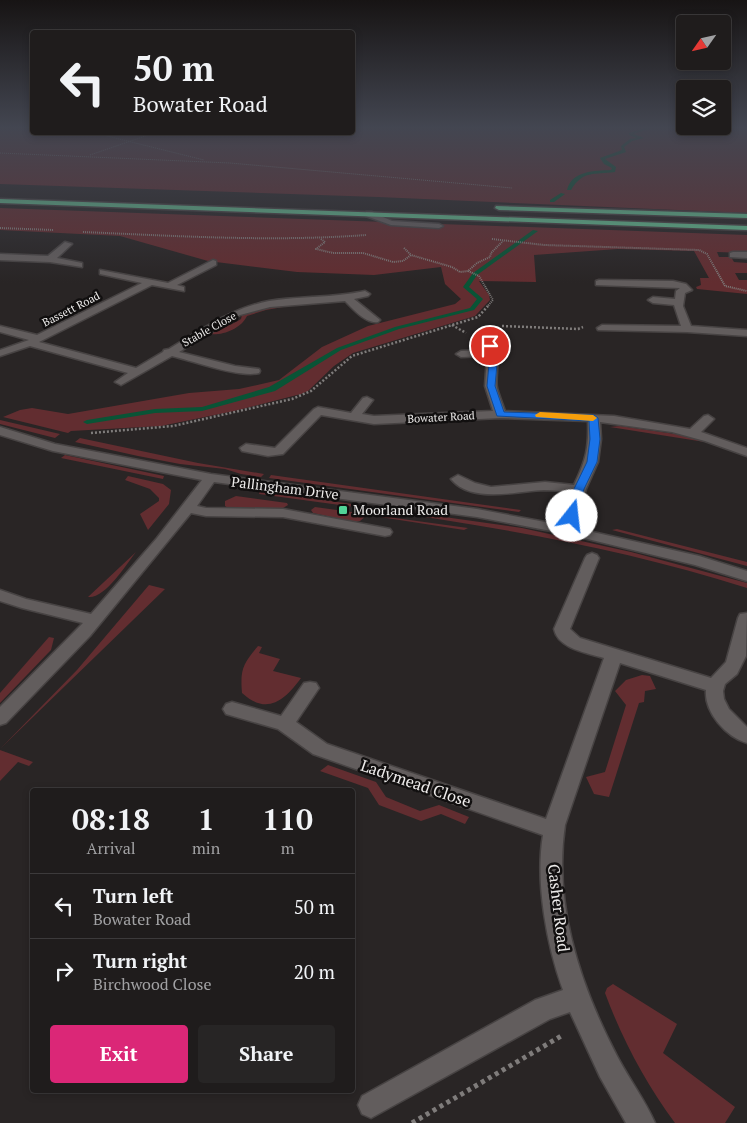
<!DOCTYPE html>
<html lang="en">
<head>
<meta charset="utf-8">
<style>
  body { margin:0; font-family:"PT Serif",serif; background:#272525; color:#f1f3f6; height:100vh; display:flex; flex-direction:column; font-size:19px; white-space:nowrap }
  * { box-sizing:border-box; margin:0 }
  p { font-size:16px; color:#a1a1a3 }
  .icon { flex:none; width:28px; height:28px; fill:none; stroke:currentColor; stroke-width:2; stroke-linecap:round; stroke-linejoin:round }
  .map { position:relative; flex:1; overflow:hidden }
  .details { position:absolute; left:30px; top:788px; width:325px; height:305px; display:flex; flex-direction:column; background:#1f1c1c; border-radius:5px; box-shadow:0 2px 8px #0003,0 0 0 1px #3c3a3b }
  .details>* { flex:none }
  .guide { position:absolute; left:30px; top:30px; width:325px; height:105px; border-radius:5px; box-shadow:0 2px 8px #0003,0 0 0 1px #3c3a3b; background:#1f1c1c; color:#f1f3f6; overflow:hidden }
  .needle { width:32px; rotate:236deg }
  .tools { position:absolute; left:676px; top:15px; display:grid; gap:10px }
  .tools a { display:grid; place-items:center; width:55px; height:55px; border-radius:5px; background:#1f1c1c; box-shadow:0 2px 8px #0003,0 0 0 1px #3c3a3b; font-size:25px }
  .pin { position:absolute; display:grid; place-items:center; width:42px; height:42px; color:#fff; margin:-21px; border:2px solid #fff; border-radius:50%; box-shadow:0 1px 5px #0007 }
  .me { position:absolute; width:55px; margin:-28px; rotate:16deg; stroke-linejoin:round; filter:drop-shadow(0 0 4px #0008) }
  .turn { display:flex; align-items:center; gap:18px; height:105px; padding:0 20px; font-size:22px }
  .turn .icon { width:65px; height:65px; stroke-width:2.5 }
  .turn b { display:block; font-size:35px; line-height:42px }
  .eta { display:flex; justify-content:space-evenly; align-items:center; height:85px; text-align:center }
  .eta b { font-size:30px; font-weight:800; line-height:35px }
  .cta { display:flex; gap:10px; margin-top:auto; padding:10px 20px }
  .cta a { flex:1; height:58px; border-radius:5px; background:#db2777; color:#fff; font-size:20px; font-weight:800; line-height:58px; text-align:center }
  .cta a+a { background:#272525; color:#f1f3f6 }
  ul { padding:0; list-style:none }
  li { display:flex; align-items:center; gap:15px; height:65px; padding:0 20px; border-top:1px solid #3c3a3b }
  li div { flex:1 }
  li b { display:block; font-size:19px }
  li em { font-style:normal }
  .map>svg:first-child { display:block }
</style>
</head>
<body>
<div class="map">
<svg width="747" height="1123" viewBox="0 0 747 1123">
  <rect width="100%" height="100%" fill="#292525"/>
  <!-- green -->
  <g fill="#622d30">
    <path d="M 0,126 L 32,126 L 32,132 L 352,132 L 353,126 L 747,126 L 747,213 L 378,197 L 0,184 Z"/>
    <path d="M 0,208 L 747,235 L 747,253 L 717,252 L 719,257 L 731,257 L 734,262 L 747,263 L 747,273 L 735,273 L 739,280 L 747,280 L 747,294 L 697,289 L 696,287 L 701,285 L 700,278 L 709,278 L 694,251 L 618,249 L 534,255 L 536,282 L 479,281 L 489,295 L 490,300 L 475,316 L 353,353 L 334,366 L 308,391 L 301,394 L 234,411 L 161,426 L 71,431 L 68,433 L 3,417 L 20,410 L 32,408 L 68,414 L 189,393 L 239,389 L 279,380 L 322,347 L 368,326 L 455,304 L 461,299 L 445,284 L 441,267 L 374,275 L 297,272 L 208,261 L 120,236 L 0,230 Z"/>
    <path d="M 280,305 L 283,307 L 266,310 L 247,316 C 241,329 222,336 209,334 C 220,328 230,326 241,319 L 242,315 L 263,308 Z"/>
    <path d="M 0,420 L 60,434 L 55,438 L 0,424 Z"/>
    <path d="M 620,426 L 682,435 L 711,443 L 610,427 Z"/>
    <path d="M 80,438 L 198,463 L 264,474 L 261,477 L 241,474 L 225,469 L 180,464 L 138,456 L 75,442 Z"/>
    <path d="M 65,455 L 164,476 L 163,479 L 61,458 Z"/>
    <path d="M 271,475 L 521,510 L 519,512 L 269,478 Z"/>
    <path d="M 128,476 L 163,484 L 171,490 L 169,504 L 148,530 L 140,514 L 159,501 L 159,498 L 150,489 L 125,480 Z"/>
    <path d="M 260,491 L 522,528 L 631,552 L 747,583 L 747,588 C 588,537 423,516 259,494 Z"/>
    <path d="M 236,496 L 287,503 L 288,505 L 283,508 L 228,508 L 225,506 L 225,501 Z"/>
    <path d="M 315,507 L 468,528 L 464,530 L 367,515 L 360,521 L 355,522 L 313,513 L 311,510 Z"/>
    <path d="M 617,529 L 747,562 L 747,566 L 612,530 Z"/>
    <path d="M 136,552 C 126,565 105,599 88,597 Z"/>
    <path d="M 149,585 L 165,589 L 0,749 L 77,670 Z"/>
    <path d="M 49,637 L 54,638 L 51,650 L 0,703 L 0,693 Z"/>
    <path d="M 258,646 L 262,647 L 259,653 L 280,659 L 273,671 L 301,678 C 285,700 267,716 242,693 C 240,669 243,664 258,646 Z"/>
    <path d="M 642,675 L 650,676 L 656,689 L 645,691 L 644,702 L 639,703 L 609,797 L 594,794 L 586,777 L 605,772 L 626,705 L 615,691 L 626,680 Z"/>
    <path d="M 0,750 L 33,762 L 29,766 L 18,762 L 0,781 Z"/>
    <path d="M 328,765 L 376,782 L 386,797 L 420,811 L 439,805 L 469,817 L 465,824 L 441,814 L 421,821 L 379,805 L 368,788 L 320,771 Z"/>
    <path d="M 613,984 L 677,1024 L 663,1053 L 735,1107 L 725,1123 L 675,1123 C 645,1082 623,1041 605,993 L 607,988 Z"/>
  </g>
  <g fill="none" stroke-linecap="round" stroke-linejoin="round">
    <!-- stream -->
    <g fill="#095436" fill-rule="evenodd">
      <path d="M 651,126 L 656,126 L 634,134 L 644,138 L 632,141 L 624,147 L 626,152 L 605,159 L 616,167 L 615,172 C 594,175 583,170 571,190 L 567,190 C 572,170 595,171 611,170 L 612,168 L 604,164 L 600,158 L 622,150 L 621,146 L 630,139 L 637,138 L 629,135 L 629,133 Z"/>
      <path d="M 561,193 L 565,194 L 554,202 L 550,202 L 550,200 Z"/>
      <path d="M 533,230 L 538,231 L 477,275 L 469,287 L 483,299 L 474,310 L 399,329 L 341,350 L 275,391 L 202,411 L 155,413 L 87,424 L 83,422 L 87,420 L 155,409 L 202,407 L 269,387 L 337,348 L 395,327 L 470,308 L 477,299 L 463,287 L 473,273 Z"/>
    </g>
    <defs>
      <g id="minor">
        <path d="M 366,212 L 372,212 L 392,221 L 439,224 L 443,226 L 439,228 L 391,225 L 366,216 Z"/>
        <path d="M 65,242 L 72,244 L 57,258 L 82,263 L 82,267 L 50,262 L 0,260 L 0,254 L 48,256 Z"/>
        <path d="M 733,252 L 747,252 L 747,258 L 730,257 L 730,253 Z"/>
        <path d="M 213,260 L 216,261 L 216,265 L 177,285 L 184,287 L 184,291 L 152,285 L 39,342 L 136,368 L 163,352 L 164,350 L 169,349 C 201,330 232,308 269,301 C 301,296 333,298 365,291 L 370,294 L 368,296 L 354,299 L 380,320 L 378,322 C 366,324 353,309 345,301 L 270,307 L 240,315 L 179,352 L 235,366 L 259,369 L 260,371 L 259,373 C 239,378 193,361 172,356 L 121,385 L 115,382 L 128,373 L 30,346 L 0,356 L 0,350 L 29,340 L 0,332 L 0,326 L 37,335 L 142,283 L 100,274 L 100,270 L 168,283 Z"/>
        <path d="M 599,280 L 673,281 L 686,284 L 692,290 L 685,293 L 683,306 L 691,326 L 747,330 L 747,336 L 687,332 L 598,330 L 597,328 L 602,325 L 681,326 L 674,305 L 653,303 L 648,300 L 653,297 L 675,299 L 676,291 L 680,288 L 596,285 L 596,281 Z"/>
        <path d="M 487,336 C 505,341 494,375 497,388 C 499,395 502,403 505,411 L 614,416 L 690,429 L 704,416 L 708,415 L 714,419 L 701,432 L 747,448 L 747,456 L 705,441 L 672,432 L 600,422 L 601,439 L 598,462 L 586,489 L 575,528 L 699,556 L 747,571 L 747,581 L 695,565 L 567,534 L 477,517 L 214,482 L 197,506 L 206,508 L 283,509 L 385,528 L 390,529 L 392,532 L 390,535 L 385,536 L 283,517 L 206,516 L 191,513 L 90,636 L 6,723 L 0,725 L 0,707 L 83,623 L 22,608 L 0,601 L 0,590 L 26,599 L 91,614 L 157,538 L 202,480 L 53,451 L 0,435 L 0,427 L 55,444 L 211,474 L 477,509 L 561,525 L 571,492 C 562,491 553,490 544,490 C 518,491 471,504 451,479 L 458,475 L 475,483 L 491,487 L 545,482 L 574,485 C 586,460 589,448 588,421 L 500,418 L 374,424 L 321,415 L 283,454 L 268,456 L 242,451 L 240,448 L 246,444 L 275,448 L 314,409 L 318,407 L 351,413 L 363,398 L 367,397 L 373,400 L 362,414 L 374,416 L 493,411 L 485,386 L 487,356 L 461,357 L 456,354 L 461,351 L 486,350 L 482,339 Z"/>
        <path d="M 592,553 L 597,555 L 599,558 L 570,629 L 580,638 L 711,678 L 726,662 L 738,618 L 740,614 L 747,613 L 746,656 L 737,674 L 725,684 L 723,691 L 724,699 L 729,709 L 747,727 L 747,743 C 726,737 704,712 706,690 L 620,663 L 565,825 C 553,904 581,987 617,1056 C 629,1079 645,1100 655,1123 L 626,1123 L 600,1077 L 570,1012 L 550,1019 L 371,1118 L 362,1114 L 358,1105 L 362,1096 L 535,1000 L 563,990 C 547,946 535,882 543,835 L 313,754 L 278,729 L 226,714 L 223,709 L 226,704 L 232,702 L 281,716 L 304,683 L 310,682 L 316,683 L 319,688 L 296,722 L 327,744 L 546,819 L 604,658 C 588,653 558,649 554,629 L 585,558 L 587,555 Z"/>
      </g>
      <g id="highway">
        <path d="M 0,199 L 747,226 L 747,230 L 0,203 Z"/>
        <path d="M 496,206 L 747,214 L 747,218 L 499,210 L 495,208 Z"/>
      </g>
    </defs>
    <!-- minor casing -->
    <use href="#minor" stroke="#474343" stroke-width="3"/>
    <!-- highway casing -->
    <use href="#highway" stroke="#474343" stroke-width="3"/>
    <!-- path-far3 -->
    <g stroke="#7f7c7b" stroke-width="1" stroke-dasharray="1 1" stroke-linecap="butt">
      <path d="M 91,132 L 204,160"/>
      <path d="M 0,153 L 230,163 L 512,188"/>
      <path d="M 90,155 L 157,132"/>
    </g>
    <!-- path-far2 -->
    <g stroke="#7f7c7b" stroke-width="2" stroke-dasharray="1 1" stroke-linecap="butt">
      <path d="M 0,228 L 54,230"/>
      <path d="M 83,232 C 177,236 272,242 366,235"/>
      <path d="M 321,239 L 325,242 L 316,249 L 333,253 L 363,253 L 393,262 L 403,261 L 411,255 L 452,267 L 460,272 L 468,271"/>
      <path d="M 492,239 L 544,245 L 699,250 L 707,254 L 725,286 L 747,291"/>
      <path d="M 404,248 L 411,255"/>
      <path d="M 487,307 L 493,300 L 479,276 L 468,271 L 477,263 L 490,257 L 491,253 L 503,241"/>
    </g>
    <!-- path-far1 -->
    <g stroke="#7f7c7b" stroke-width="2.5" stroke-dasharray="2 2" stroke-linecap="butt">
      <path d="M 452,325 L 466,333"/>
      <path d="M 502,326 L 578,329 L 583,327"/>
      <path d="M 91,433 L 173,426 L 292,399 L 311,391 L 352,356 L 478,317 L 488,306"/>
    </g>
    <!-- path -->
    <path stroke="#7f7c7b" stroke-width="5" stroke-dasharray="4 4" stroke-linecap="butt" d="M 412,1123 L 563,1035"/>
    <!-- minor -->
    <use href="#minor" fill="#625d5d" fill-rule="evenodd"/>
    <!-- highway -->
    <use href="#highway" fill="#62b88c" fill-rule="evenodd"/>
  </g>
  <!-- sky -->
  <linearGradient id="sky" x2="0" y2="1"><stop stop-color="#171414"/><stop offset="0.45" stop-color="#434651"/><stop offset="1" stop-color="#434651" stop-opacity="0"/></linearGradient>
  <rect width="747" height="283" fill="url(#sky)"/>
  <!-- route -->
  <path fill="#1a73e8" stroke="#114b97" d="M 488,344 L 494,346 L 497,364 L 495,386 L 504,412 L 594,415 L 598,418 L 600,439 L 597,462 L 584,489 L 576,518 L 568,518 L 567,516 L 574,489 L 587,462 L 590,439 L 589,421 L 497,416 L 487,386 L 489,364 Z"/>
  <!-- slow -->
  <path fill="#f59e0b" d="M 540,412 L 593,415 L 597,418 L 593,421 L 536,417 L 535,415 Z"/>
  <!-- markers -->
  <rect fill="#52d397" stroke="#110f0f" stroke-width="2" x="338" y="505" width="10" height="10" rx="2.5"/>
  <g text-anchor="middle" stroke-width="5" stroke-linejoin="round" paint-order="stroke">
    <!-- far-street labels -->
    <g font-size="11" fill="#edebea" stroke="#110f0f">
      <text transform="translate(71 309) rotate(-27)" y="4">Bassett Road</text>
      <text transform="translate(209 329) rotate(-29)" y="4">Stable Close</text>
      <text transform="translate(441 417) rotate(-3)" y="4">Bowater Road</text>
    </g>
    <!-- street labels -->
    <g font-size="14" fill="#edebea" stroke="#110f0f">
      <text transform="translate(285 488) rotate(7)" y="5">Pallingham Drive</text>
    </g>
    <!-- poi labels -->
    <g font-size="14" fill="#edebea" stroke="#110f0f" text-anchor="start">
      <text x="353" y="515">Moorland Road</text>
    </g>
    <!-- near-street labels -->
    <g font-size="16" fill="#edebea" stroke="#110f0f">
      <text transform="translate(416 783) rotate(19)" y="6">Ladymead Close</text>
      <text transform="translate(559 908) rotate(83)" y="6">Casher Road</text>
    </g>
  </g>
</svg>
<div class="tools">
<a><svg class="needle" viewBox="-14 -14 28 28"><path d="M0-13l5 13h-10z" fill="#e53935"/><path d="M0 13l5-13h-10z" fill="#a1a1a3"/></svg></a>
<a><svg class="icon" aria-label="layers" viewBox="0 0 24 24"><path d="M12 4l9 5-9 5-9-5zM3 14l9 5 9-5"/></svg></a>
</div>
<div class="pin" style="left:490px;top:346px;background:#d93025"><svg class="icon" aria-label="arrive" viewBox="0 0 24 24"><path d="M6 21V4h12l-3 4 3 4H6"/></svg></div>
<svg class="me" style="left:572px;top:516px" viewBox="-20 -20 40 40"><circle r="19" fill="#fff"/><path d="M0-13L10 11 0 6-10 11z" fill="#1a73e8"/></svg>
<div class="guide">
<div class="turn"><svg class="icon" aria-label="left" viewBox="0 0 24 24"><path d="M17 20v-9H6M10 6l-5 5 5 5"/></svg><div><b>50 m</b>Bowater Road</div></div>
</div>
<section class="details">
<div class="eta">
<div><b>08:18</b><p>Arrival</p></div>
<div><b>1</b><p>min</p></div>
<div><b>110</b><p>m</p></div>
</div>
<ul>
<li><svg class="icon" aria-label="left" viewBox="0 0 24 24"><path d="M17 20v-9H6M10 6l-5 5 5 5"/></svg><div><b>Turn left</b><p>Bowater Road</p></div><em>50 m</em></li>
<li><svg class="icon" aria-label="right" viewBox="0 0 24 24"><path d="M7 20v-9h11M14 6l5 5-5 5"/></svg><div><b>Turn right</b><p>Birchwood Close</p></div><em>20 m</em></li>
</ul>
<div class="cta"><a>Exit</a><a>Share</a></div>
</section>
</div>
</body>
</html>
